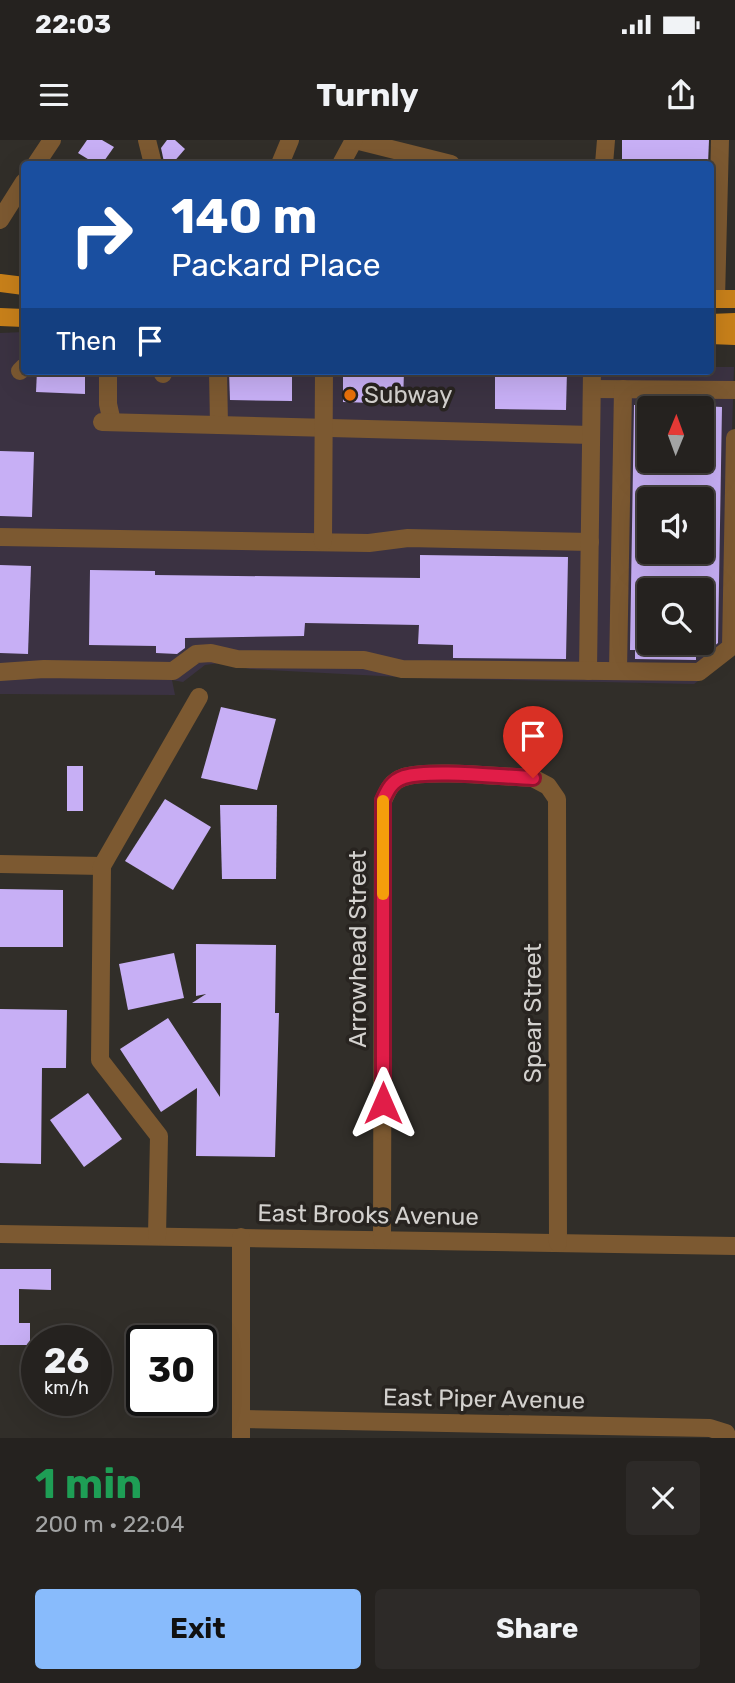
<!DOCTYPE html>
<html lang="en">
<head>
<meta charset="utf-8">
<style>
  body { margin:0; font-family:Rubik,sans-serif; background:#2d2a28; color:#f1f3f6; height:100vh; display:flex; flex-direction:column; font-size:26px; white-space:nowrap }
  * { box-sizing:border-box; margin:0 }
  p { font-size:23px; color:#a3a4a4 }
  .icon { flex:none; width:38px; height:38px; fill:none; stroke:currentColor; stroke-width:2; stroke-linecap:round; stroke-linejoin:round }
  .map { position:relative; height:1298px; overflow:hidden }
  .side { display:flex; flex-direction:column; background:#25221f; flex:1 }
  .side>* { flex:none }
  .top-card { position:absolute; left:21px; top:21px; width:693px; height:214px; border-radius:7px; box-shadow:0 7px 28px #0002,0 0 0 2px #423f3d; background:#1a4fa0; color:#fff; overflow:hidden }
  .needle { width:46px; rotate:1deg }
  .fabs { position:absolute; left:637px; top:256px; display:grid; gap:14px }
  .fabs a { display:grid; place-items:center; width:77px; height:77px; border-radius:7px; background:#25221f; box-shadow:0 7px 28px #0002,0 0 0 2px #423f3d; font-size:35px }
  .speed { position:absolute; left:21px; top:1185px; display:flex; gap:14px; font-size:35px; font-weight:700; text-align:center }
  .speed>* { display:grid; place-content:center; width:91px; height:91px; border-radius:50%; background:#25221f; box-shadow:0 7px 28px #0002,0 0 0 2px #423f3d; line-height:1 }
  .speed small { font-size:18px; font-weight:400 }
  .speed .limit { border:4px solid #111; border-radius:10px; background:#fff; color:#111 }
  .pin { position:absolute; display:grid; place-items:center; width:60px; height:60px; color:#fff; margin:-72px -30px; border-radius:50% 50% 50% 0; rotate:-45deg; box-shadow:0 0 7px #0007 }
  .pin .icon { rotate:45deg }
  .me { position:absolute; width:77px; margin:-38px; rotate:0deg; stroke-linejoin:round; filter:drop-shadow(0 0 5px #0008) }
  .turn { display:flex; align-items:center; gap:24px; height:147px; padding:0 35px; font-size:32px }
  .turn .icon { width:91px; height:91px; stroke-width:2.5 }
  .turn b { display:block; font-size:49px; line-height:60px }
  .then { display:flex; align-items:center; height:66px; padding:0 35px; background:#0003; gap:14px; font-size:26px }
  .round { display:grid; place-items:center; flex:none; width:74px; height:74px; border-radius:7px; background:#2d2a28 }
  .head { display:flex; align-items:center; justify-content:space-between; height:119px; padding:0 35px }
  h1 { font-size:42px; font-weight:700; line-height:52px; color:#1e9e55 }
  .cta { display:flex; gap:14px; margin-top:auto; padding:14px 35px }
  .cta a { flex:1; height:80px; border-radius:7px; background:#88bbfc; color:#111; font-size:28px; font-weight:700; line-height:80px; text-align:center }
  .cta a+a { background:#2d2a28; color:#f1f3f6 }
  .status { display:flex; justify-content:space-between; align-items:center; height:49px; padding:0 35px; background:#25221f; direction:ltr }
  .status svg { height:19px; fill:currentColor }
  header { display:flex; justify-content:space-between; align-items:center; height:91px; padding:0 35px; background:#25221f; font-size:32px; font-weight:700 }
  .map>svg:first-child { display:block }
</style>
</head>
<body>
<div class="status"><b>22:03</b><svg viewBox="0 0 49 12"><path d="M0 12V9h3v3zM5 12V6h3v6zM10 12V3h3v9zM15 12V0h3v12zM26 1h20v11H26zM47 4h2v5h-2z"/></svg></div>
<header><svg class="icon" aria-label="menu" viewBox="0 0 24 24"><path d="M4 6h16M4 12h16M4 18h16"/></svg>Turnly<svg class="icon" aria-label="share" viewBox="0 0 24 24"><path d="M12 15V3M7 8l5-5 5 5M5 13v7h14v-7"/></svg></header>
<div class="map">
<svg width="735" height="1298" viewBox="0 0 735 1298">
  <rect width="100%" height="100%" fill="#312e29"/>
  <!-- commercial -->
  <path fill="#3b3242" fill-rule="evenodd" d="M 24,192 L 24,231 L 710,231 L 711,227 L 734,227 L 725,521 L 694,544 L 418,538 L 250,529 L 220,523 L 205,525 L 183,542 L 172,540 L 175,555 L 0,554 L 0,193 ZM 649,268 L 702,268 L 702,320 L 649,320 ZM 649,359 L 702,359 L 702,411 L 649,411 ZM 649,450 L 702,450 L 702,502 L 649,502 Z"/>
  <!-- building -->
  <g fill="#c7aff5" fill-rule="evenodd">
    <path d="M 87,0 L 102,0 L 114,7 L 102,24 L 96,24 L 78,13 Z"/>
    <path d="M 167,0 L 175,0 L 185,9 L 172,24 L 164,22 L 161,8 Z"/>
    <path d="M 622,0 L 709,0 L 708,24 L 622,24 Z"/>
    <path d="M 37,231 L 85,231 L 85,254 L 36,252 Z"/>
    <path d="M 229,231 L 292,231 L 292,261 L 230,260 Z"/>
    <path d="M 343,231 L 404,231 L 403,264 L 343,262 Z"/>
    <path d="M 495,231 L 567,231 L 566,270 L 495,269 Z"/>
    <path d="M 634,265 L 649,265 L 649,320 L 702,320 L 702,266 L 722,267 L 718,503 L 704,514 L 696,514 L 696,520 L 635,519 L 635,510 L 630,510 ZM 649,359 L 702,359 L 702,411 L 649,411 ZM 649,450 L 702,450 L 702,502 L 649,502 Z"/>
    <path d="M 0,311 L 34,312 L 32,377 L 0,376 Z"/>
    <path d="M 420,415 L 568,417 L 566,519 L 453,518 L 453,505 L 418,504 L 419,485 L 305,483 L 304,496 L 185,498 L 185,508 L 177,514 L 156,513 L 156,506 L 89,505 L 90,430 L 155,431 L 155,435 L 420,438 Z"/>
    <path d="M 0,425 L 31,426 L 28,514 L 0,513 Z"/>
    <path d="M 221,567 L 276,579 L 257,650 L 201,638 Z"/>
    <rect x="67" y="626" width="16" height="45"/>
    <path d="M 165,659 L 211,687 L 173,750 L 125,721 Z"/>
    <path d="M 220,665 L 277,665 L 276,739 L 222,739 Z"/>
    <path d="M 0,749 L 63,750 L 63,807 L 0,807 Z"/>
    <path d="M 196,804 L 276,805 L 275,873 L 279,873 L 275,1017 L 196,1016 L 197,948 L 161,972 L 120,909 L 168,878 L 220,957 L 221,863 L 192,863 L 206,854 L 196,856 Z"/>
    <path d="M 174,813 L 184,858 L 128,870 L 119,824 Z"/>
    <path d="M 0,869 L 67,870 L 66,928 L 42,928 L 41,1024 L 0,1023 Z"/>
    <path d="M 88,953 L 122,999 L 84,1027 L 50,980 Z"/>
    <path d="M 0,1129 L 51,1129 L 51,1150 L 19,1149 L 19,1183 L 30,1183 L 30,1205 L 0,1205 Z"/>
  </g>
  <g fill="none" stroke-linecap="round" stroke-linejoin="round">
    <!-- minor -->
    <g stroke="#7c5931" stroke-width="18">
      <path d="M 147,0 L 153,24"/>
      <path d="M 355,0 L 451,24"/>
      <path d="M 36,24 L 52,0"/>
      <path d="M 280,24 L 290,0"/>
      <path d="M 341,24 L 354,0"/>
      <path d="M 604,24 L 606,0"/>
      <path d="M 0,80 L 24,42"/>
      <path d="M 716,159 L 720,0"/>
      <path d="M 20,231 L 24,227"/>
      <path d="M 108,231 L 108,264 L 112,282"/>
      <path d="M 218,231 L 219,285"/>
      <path d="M 163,234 L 164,231"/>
      <path d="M 592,249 L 735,250"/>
      <path d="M 102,282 L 591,295"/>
      <path d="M 0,397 L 369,403 L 408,398 L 590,402"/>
      <path d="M 323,402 L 324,231"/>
      <path d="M 588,531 L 592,231"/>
      <path d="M 618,531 L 623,249"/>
      <path d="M 0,532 L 44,529 L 173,531 L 196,514 L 211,513 L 237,519 L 364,520 L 402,529 L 699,532 L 731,507 L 735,298"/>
      <path d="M 0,724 L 102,726"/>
      <path d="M 0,1094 L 735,1106"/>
      <path d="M 157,1096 L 159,996 L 100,920 L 102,726 L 199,557"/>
      <path d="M 382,1100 L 383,661 C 388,649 392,641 404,637 C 431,629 502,637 533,638 L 548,646 L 557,659 L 558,1103"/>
      <path d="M 241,1279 L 710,1288 L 726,1293 L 728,1298"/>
      <path d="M 241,1298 L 241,1097"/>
    </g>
    <!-- major -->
    <g stroke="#c8801a" stroke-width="18">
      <path d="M 0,143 L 24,146"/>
      <path d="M 710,159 L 735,159"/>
      <path d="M 0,177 L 24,178"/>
      <path d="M 710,183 L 735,182"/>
      <path d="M 710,195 L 735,196"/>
    </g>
  </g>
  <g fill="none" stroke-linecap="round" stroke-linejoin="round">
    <defs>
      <path id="route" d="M 383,963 L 383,660 C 388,649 392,641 404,637 C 431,629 502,637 533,638"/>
    </defs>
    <!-- route casing -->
    <use href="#route" stroke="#92132f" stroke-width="18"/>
    <!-- route -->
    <use href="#route" stroke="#e11d48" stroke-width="12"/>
    <!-- slow -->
    <path stroke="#f59e0b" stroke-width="12" d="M 383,754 L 383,661"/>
  </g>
  <!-- markers -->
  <circle fill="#e8710a" stroke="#282420" stroke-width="2.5" cx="350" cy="255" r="7"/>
  <g text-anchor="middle" stroke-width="7" stroke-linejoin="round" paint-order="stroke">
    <!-- poi labels -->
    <g font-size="24" fill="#d3d1ce" stroke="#282420" text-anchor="start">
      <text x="364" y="263">Subway</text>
    </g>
    <!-- street labels -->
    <g font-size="24" fill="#d3d1ce" stroke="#282420">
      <text transform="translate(358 809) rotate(-90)" y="8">Arrowhead Street</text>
      <text transform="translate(533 873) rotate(-90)" y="8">Spear Street</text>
      <text transform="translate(368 1075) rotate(1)" y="8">East Brooks Avenue</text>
      <text transform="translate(484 1259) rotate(1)" y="8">East Piper Avenue</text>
    </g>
  </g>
</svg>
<div class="fabs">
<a><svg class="needle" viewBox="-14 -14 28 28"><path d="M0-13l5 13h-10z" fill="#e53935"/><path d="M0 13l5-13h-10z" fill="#a3a4a4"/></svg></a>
<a><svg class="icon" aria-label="sound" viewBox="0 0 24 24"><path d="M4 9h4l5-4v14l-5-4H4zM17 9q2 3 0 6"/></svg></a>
<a><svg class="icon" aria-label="search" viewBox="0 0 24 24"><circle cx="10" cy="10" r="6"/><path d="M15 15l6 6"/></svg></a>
</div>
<div class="speed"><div>26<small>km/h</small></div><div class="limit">30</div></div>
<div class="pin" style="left:533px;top:638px;background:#d93025"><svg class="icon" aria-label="arrive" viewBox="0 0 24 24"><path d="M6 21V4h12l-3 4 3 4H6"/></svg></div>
<svg class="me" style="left:383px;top:963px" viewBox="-20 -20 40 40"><path d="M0-17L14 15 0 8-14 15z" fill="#e11d48" stroke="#fff" stroke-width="4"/></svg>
<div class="top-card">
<div class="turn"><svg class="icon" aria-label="right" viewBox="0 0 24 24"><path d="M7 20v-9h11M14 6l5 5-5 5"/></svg><div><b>140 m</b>Packard Place</div></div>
<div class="then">Then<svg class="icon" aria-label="arrive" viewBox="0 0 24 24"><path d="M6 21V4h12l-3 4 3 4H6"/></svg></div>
</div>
</div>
<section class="side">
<div class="head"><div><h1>1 min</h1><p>200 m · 22:04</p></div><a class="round"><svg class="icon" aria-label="close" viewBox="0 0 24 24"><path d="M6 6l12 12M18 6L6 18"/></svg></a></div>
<div class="cta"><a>Exit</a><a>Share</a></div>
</section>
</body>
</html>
